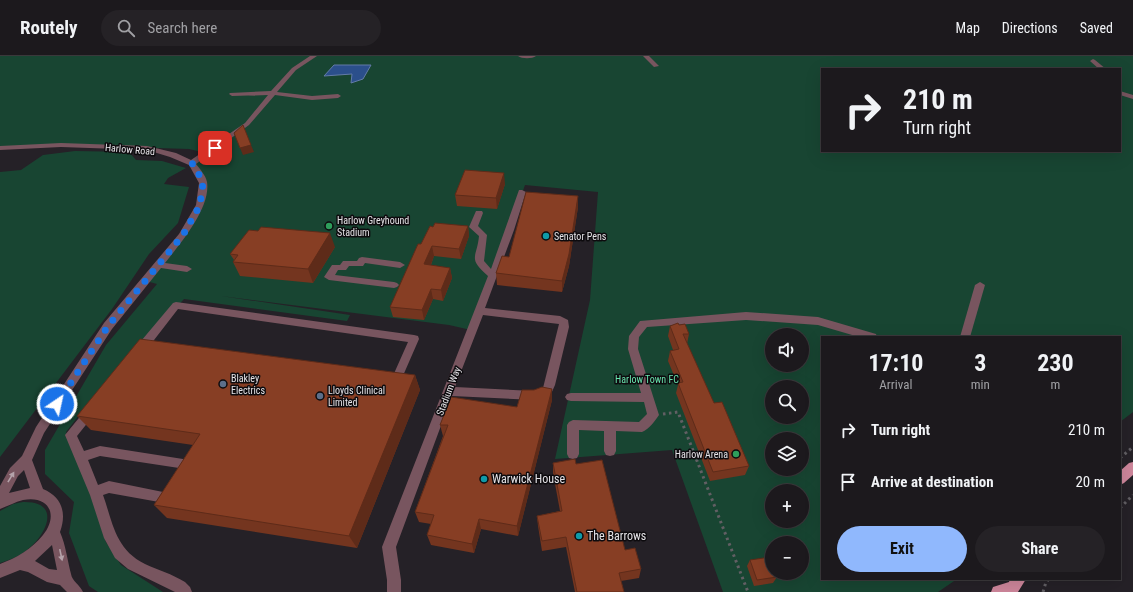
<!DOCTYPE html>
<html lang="en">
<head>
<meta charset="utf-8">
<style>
  body { margin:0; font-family:"Roboto Condensed",sans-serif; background:#252226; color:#f1f3f6; height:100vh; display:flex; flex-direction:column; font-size:15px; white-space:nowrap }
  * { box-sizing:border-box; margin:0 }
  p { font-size:13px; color:#a0a0a4 }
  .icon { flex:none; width:22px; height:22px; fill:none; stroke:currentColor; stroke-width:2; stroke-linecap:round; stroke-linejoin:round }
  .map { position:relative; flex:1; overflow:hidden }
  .side { position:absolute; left:821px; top:280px; width:300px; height:244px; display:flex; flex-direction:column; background:#1c191d; border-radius:0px; box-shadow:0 4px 16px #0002,0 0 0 1px #3a383b }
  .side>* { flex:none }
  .banner { position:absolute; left:821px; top:12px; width:300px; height:84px; border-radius:0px; box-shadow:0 4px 16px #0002,0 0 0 1px #3a383b; background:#1c191d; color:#f1f3f6; overflow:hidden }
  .tools { position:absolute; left:765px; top:272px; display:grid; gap:8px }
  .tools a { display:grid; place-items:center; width:44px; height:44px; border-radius:50%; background:#1c191d; box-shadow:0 4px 16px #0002,0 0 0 1px #3a383b; font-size:20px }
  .pin { position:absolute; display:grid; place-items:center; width:34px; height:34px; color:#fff; margin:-17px; border-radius:8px; box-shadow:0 2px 6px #0006 }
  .me { position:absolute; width:44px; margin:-22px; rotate:34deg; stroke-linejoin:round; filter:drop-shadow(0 0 3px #0008) }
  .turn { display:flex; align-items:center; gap:14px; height:84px; padding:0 16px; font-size:18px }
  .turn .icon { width:52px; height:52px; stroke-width:2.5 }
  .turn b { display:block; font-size:28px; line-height:34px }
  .eta { display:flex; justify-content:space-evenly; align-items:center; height:68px; text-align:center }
  .eta b { font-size:24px; font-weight:700; line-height:28px }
  .action { display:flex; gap:8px; margin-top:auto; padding:8px 16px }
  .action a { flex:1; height:46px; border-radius:24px; background:#90b8fd; color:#111; font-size:16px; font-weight:700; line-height:46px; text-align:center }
  .action a+a { background:#252226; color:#f1f3f6 }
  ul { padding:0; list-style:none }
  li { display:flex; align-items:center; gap:12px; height:52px; padding:0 16px }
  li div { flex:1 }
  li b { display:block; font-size:15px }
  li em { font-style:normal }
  header { display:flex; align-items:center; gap:24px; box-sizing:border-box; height:56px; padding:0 20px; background:#1c191d; border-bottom:1px solid #3a383b }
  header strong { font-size:19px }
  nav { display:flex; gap:22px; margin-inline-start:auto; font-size:14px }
  .search { width:280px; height:36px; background:#252226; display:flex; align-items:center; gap:10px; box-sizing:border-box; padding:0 14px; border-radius:22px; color:#a0a0a4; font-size:15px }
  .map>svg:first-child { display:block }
</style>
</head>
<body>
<header>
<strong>Routely</strong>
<div class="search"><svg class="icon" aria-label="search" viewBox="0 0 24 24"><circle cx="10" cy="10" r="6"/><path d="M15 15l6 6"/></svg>Search here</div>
<nav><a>Map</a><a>Directions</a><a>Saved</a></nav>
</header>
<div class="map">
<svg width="1133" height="536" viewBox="0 0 1133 536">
  <rect width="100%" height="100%" fill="#252127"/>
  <!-- green -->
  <g fill="#184532" fill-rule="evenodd">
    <path d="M 0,0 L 1133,0 L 1133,356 L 1120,366 L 1120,281 L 822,281 L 822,523 L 957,523 L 938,536 L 723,536 L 672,394 L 555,403 L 590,244 L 598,136 L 525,129 L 510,171 L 471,274 L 449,269 L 221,240 L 350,259 L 347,265 L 184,243 L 86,350 L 66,376 L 82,412 L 106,486 L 121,509 L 163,536 L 98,536 L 89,530 L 69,477 L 74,446 L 45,418 L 45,394 L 106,289 L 157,228 L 146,225 L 183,179 L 203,137 L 192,107 L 206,97 L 189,93 L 61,89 L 0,92 ZM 822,13 L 1120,13 L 1120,95 L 822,95 ZM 772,279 L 802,279 L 802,309 L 772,309 ZM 772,331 L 802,331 L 802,361 L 772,361 ZM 772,383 L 802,383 L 802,413 L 772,413 ZM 772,435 L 802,435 L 802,465 L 772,465 ZM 772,487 L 802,487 L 802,517 L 772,517 Z"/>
    <path d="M 75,95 L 129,96 L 136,104 L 162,105 L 186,112 L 168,122 L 164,128 L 189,131 L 178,167 L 149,198 L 112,253 L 0,401 L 0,116 L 21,114 L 43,99 Z"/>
    <path d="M 23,446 C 61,445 48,477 28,493 C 20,500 10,504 0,507 L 0,455 L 13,448 Z"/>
  </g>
  <!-- water -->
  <path fill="#2b4f8b" stroke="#637ba7" d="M 334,9 L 371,9 L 363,23 L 351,27 L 352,18 L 324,20 Z"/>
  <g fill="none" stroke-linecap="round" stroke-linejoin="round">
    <!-- path -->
    <g stroke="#625f64" stroke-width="3" stroke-dasharray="2.5 3.5" stroke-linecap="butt">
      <path d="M 663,358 L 678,356 L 748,536"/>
      <path d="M 1120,402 L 1133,391"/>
      <path d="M 1120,452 L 1133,439"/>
      <path d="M 1043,536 L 1046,526 L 1049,523"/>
    </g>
    <!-- minor -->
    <g fill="#78555f" fill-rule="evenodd">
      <path d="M 310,0 L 317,0 L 296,14 L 277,36 L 312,40 L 338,38 L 341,40 L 338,42 L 312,44 L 275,39 L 249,69 L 196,108 C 200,113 206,120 207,126 C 211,152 180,188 165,207 L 187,210 L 192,213 L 187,216 L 161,212 L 112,273 L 44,377 L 32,404 L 43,433 C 62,441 67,457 60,476 C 66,490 67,503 71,518 C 72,525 80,529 83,536 L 67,536 L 60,529 L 47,526 L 28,516 L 20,514 L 0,522 L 0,508 C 16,502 32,493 43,479 C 59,459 49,439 23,444 C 15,446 8,450 0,453 L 0,430 L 10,412 L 22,400 L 36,371 L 104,267 L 179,178 L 196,149 L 199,127 L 189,109 L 170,101 L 147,94 L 61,91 L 0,94 L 0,90 L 61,87 L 147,90 L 176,97 L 191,104 L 245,67 L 268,39 L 232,40 L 229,38 L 230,37 L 271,35 L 292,12 ZM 24,414 L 30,432 L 9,437 L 18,420 ZM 52,489 L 57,514 L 49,513 L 35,505 Z"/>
      <path d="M 518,0 L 536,0 C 532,3 522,3 518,0 Z"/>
      <path d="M 643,0 L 649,0 L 659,10 L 654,11 Z"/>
      <path d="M 1093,3 L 1095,4 L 1106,13 L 1099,13 L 1090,5 Z"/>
      <path d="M 1120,35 L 1133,39 L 1133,43 L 1120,39 Z"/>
      <path d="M 519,134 L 522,134 L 526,136 L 514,174 L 485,252 L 560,260 L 568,264 L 569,271 L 555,329 L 551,338 L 535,344 L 452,340 L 396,491 L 401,524 L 401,536 L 387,536 L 387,524 L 382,491 L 488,220 C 467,202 477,202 479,180 L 469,171 L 476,155 L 482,155 L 483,157 L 478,170 L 487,179 L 484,205 L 491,213 ZM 483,259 L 559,268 L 543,332 L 534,335 L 455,331 Z"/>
      <path d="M 362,201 L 400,206 L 405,209 L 400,212 L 365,207 L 363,210 L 349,210 L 346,214 L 338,214 L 335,219 L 394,226 L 397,227 L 399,229 L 397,231 L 394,232 L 329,224 L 324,221 L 332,209 L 340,209 L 343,205 L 357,205 L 359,202 Z"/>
      <path d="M 980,226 L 985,229 L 970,281 L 960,281 L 975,229 Z"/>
      <path d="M 176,246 L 414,279 L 418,280 L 419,283 L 402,322 L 401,325 L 397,326 L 393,325 L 392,322 L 408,286 L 178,253 L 144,297 L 136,297 L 135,294 L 136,291 L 173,247 Z"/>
      <path d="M 746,256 L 818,261 L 876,278 L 877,281 L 859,281 L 818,269 L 746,264 L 647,271 L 639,281 L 638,293 L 659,359 C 655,365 649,373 642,376 L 616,375 L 616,395 L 614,399 L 610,400 L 606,399 L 604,395 L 604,375 L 579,374 L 579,398 L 577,402 L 573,403 L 569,402 L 567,398 L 567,369 L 569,366 L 573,364 L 639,366 L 647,358 L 644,346 L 571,345 L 567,344 L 565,341 L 567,338 L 571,337 L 641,337 L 628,293 L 629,280 L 640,265 Z"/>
      <path d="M 91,350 L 95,352 L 97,355 L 77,380 L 84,395 L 100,390 L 183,403 L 185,407 L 183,411 L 179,412 L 100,400 L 88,404 L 98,429 L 109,425 L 163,436 L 165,440 L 163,444 L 159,446 L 109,437 L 103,439 C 113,467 115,493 145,508 C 158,514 172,518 185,526 L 190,531 L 192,536 L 175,536 L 128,513 L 115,502 L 104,482 L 90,439 L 65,379 L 87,352 Z"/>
    </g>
    <!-- major -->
    <g fill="#ce869b" fill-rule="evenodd">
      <path d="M 1133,406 L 1133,419 L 1124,427 L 1120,429 L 1120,415 L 1129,407 Z"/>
      <path d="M 1010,523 L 1026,523 L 1018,536 L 991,536 L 993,531 L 1009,526 Z"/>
    </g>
  </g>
  <!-- wall -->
  <g fill="#74351f">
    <path d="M 505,128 L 497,153 L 457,150 L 455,139 Z"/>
    <path d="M 578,151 L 569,210 L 562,236 L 497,229 L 496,217 L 509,201 Z"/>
    <path d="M 468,170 L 469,180 L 461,203 L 434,200 L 431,209 L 450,212 L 452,222 L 443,245 L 433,243 L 424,264 L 393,261 L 390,251 L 421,188 Z"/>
    <path d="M 335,191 L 313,227 L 240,220 L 233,206 L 234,204 L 230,198 Z"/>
    <path d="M 679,269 L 689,278 L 687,288 L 714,347 L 749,410 L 745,419 L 710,425 L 676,337 L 678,329 L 668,305 L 670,295 L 673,294 L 668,280 L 670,270 Z"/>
    <path d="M 415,319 L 420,334 L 357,492 L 167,462 L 154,449 L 193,389 L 91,374 L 77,360 Z"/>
    <path d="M 552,333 L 552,344 L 518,480 L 481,473 L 474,497 L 431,489 L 427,479 L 431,468 L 419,466 L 415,456 L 443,380 L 440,369 L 517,351 L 534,334 Z"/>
    <path d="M 553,407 L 576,408 L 625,494 L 641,513 L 639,522 L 621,525 L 624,536 L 575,536 L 566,491 L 542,495 L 538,470 L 537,460 L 560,455 L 553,417 Z"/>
    <path d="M 750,504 L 777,521 L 773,527 L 754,530 L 747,510 Z"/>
  </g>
  <!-- shaded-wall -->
  <g fill="#5e2b19">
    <path d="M 251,89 L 254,96 L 243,99 L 240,92 Z"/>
    <path d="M 504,117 L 505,128 L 497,153 L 496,142 Z"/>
    <path d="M 578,140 L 578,151 L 569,210 L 562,236 L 562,225 Z"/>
    <path d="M 468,170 L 469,180 L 461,203 L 459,193 Z"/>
    <path d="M 330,177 L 335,191 L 313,227 L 308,213 Z"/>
    <path d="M 432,190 L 434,200 L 427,219 L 424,208 Z"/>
    <path d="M 450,212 L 452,222 L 443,245 L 441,234 Z"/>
    <path d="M 431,233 L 433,243 L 424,264 L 422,254 Z"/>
    <path d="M 415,319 L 420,334 L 357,492 L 349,480 Z"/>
    <path d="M 552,333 L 552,344 L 518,480 L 517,470 Z"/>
    <path d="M 479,463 L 481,473 L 474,497 L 472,488 Z"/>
  </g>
  <!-- building -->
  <g fill="#873e24" stroke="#5e2b19">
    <path d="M 243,69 L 251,89 L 240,92 L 234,77 Z"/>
    <path d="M 465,114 L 504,117 L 496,142 L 455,139 Z"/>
    <path d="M 526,136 L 578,140 L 569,198 L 562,225 L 496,217 L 502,200 L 509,201 Z"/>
    <path d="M 435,167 L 468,170 L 459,193 L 432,190 L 424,208 L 450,212 L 441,234 L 431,233 L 422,254 L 390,251 L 418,188 L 421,188 L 430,170 L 433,171 Z"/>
    <path d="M 261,171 L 330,177 L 308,213 L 233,206 L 238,199 L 230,198 L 249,174 L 258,175 Z"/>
    <path d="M 678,267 L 679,269 L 685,268 L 689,278 L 683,278 L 714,347 L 722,346 L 749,410 L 713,416 L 678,327 L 683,326 L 670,295 L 679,293 L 670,270 Z"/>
    <path d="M 140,283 L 415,319 L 349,480 L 154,449 L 200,378 L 77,360 Z"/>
    <path d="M 542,331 L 552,333 L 517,470 L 479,463 L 472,488 L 427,479 L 434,459 L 415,456 L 448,369 L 440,369 L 451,341 L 517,351 L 522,334 L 534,334 Z"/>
    <path d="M 575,403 L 576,408 L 602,404 L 625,494 L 635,492 L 641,513 L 619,517 L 624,536 L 577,536 L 566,481 L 542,485 L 537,460 L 562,455 L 553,407 Z"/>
    <path d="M 770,501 L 772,507 L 772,517 L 776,517 L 777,521 L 757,524 L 750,504 Z"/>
  </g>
  <!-- one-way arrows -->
  <defs><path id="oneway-solid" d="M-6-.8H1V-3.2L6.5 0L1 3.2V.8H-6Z"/></defs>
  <g fill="#b4a3aa">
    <use href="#oneway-solid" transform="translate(11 421) rotate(-59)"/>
    <use href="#oneway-solid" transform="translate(61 499) rotate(78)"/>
  </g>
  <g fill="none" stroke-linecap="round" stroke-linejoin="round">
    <!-- route -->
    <path stroke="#1a73e8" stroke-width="7" stroke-dasharray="0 12.6" d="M 57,348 L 108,270 L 183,179 L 200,149 L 203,127 L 201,122 L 192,107 L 215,92"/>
  </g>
  <!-- markers -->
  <g fill="#2e9e5b" stroke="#0d0b0e" stroke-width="1.5">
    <circle cx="329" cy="170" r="4"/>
    <circle cx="736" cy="398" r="4"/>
  </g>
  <g fill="#0f9aa8" stroke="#0d0b0e" stroke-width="1.5">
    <circle cx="546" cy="180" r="4"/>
    <circle cx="484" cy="423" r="4"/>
    <circle cx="579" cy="480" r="4"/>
  </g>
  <g fill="#5c6f8a" stroke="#0d0b0e" stroke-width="1.5">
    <circle cx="223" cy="328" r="4"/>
    <circle cx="320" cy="340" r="4"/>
  </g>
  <g text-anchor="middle" stroke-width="3" stroke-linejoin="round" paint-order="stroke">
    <!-- street labels -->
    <g font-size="10" fill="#e5e3e7" stroke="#0d0b0e">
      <text transform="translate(130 93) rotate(5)" y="4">Harlow Road</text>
      <text transform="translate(448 335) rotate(-69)" y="4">Stadium Way</text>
    </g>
    <!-- poi labels -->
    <g font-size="10" fill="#e5e3e7" stroke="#0d0b0e" text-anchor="start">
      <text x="337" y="168">Harlow Greyhound<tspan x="337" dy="12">Stadium</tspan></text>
      <text x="554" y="184">Senator Pens</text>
      <text x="231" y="326">Blakley<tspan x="231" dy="12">Electrics</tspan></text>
      <text x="328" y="338">Lloyds Clinical<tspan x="328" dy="12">Limited</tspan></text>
      <text x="728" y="402" text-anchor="end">Harlow Arena</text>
    </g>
    <!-- park labels -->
    <g font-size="10" fill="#69e6af" stroke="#0d0b0e">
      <text x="647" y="327">Harlow Town FC</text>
    </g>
    <!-- near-poi labels -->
    <g font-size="12" fill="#e5e3e7" stroke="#0d0b0e" text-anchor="start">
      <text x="492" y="427">Warwick House</text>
      <text x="587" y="484">The Barrows</text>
    </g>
  </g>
</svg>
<div class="tools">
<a><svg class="icon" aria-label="sound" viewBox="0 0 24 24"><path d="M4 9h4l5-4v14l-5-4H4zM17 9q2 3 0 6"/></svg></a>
<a><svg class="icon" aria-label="search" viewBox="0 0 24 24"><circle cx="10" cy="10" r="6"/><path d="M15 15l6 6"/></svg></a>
<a><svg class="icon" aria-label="layers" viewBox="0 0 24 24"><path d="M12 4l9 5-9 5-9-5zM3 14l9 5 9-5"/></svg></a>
<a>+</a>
<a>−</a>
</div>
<div class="pin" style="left:215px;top:92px;background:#d93025"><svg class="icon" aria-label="arrive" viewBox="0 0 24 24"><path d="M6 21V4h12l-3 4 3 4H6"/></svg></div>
<svg class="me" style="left:57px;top:348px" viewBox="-20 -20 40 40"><circle r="17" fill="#1a73e8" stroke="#fff" stroke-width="3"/><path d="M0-11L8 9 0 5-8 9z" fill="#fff"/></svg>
<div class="banner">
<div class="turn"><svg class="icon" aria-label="right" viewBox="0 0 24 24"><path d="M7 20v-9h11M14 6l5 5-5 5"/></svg><div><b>210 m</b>Turn right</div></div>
</div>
<section class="side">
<div class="eta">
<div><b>17:10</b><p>Arrival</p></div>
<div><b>3</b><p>min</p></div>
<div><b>230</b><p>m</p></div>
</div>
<ul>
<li><svg class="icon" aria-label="right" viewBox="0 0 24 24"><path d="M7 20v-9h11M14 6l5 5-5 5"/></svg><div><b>Turn right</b></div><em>210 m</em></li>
<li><svg class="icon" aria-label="arrive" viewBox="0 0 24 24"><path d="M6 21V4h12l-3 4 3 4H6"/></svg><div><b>Arrive at destination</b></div><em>20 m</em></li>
</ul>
<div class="action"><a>Exit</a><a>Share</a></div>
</section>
</div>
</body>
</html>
